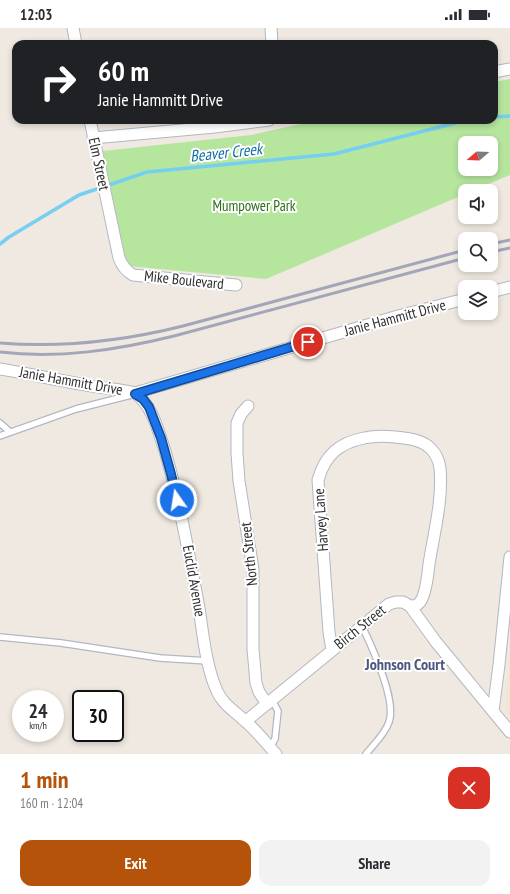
<!DOCTYPE html>
<html lang="en">
<head>
<meta charset="utf-8">
<style>
  body { margin:0; font-family:"PT Sans Narrow",sans-serif; background:#f2f2f3; color:#2b2b33; height:100vh; display:flex; flex-direction:column; font-size:15px; white-space:nowrap }
  * { box-sizing:border-box; margin:0 }
  p { font-size:13px; color:#7c7c81 }
  .icon { flex:none; width:22px; height:22px; fill:none; stroke:currentColor; stroke-width:2; stroke-linecap:round; stroke-linejoin:round }
  .map { position:relative; height:726px; overflow:hidden }
  .side { display:flex; flex-direction:column; background:#fff; flex:1 }
  .side>* { flex:none }
  .banner { position:absolute; left:12px; top:12px; width:486px; height:84px; border-radius:12px; box-shadow:0 2px 6px #0003; background:#202124; color:#fff; overflow:hidden }
  .needle { width:26px; rotate:251deg }
  .fabs { position:absolute; left:458px; top:108px; display:grid; gap:8px }
  .fabs a { display:grid; place-items:center; width:40px; height:40px; border-radius:8px; background:#fff; box-shadow:0 2px 6px #0003; font-size:20px }
  .speed { position:absolute; left:12px; top:662px; display:flex; gap:8px; font-size:20px; font-weight:700; text-align:center }
  .speed>* { display:grid; place-content:center; width:52px; height:52px; border-radius:50%; background:#fff; box-shadow:0 2px 6px #0003; line-height:1 }
  .speed small { font-size:10px; font-weight:400 }
  .speed .limit { border:2px solid #111; border-radius:6px; background:#fff; color:#111 }
  .pin { position:absolute; display:grid; place-items:center; width:34px; height:34px; color:#fff; margin:-17px; border:2px solid #fff; border-radius:50%; box-shadow:0 1px 4px #0007 }
  .me { position:absolute; width:44px; margin:-22px; rotate:347deg; stroke-linejoin:round; filter:drop-shadow(0 0 3px #0008) }
  .turn { display:flex; align-items:center; gap:14px; height:84px; padding:0 20px; font-size:18px }
  .turn .icon { width:52px; height:52px; stroke-width:2.5 }
  .turn b { display:block; font-size:28px; line-height:34px }
  .round { display:grid; place-items:center; flex:none; width:42px; height:42px; border-radius:12px; background:#f2f2f3 }
  .headline { display:flex; align-items:center; justify-content:space-between; height:68px; padding:0 20px }
  h1 { font-size:24px; font-weight:700; line-height:30px; color:#b45309 }
  .primary-button { display:flex; gap:8px; margin-top:auto; padding:8px 20px }
  .primary-button a { flex:1; height:46px; border-radius:12px; background:#b45309; color:#fff; font-size:16px; font-weight:700; line-height:46px; text-align:center }
  .primary-button a+a { background:#f2f2f3; color:#2b2b33 }
  .status { display:flex; justify-content:space-between; align-items:center; height:28px; padding:0 20px; background:#fff; direction:ltr }
  .status svg { height:11px; fill:currentColor }
  .map>svg:first-child { display:block }
</style>
</head>
<body>
<div class="status"><b>12:03</b><svg viewBox="0 0 49 12"><path d="M0 12V9h3v3zM5 12V6h3v6zM10 12V3h3v9zM15 12V0h3v12zM26 1h20v11H26zM47 4h2v5h-2z"/></svg></div>
<div class="map">
<svg width="510" height="726" viewBox="0 0 510 726">
  <rect width="100%" height="100%" fill="#efe9e1"/>
  <!-- education -->
  <path fill="#f0e6d1" d="M 510,624 L 510,689 L 505,683 Z"/>
  <!-- green -->
  <path fill="#b6e59e" fill-rule="evenodd" d="M 510,51 L 510,147 L 472,163 L 465,163 L 465,166 L 266,251 L 127,238 L 103,123 L 251,107 L 319,92 L 494,92 L 494,54 ZM 465,115 L 491,115 L 491,141 L 465,141 Z"/>
  <g fill="none" stroke-linecap="round" stroke-linejoin="round">
    <!-- stream -->
    <g stroke="#75cff0" stroke-width="3.5">
      <path d="M 494,89 L 510,88"/>
      <path d="M 0,216 L 9,209 L 79,167 L 147,144 L 334,126 L 467,92"/>
    </g>
    <defs>
      <g id="lane">
        <path d="M 0,395 L 10,404"/>
        <path d="M 0,408 L 76,381 L 131,367"/>
        <path d="M 362,598 C 372,619 397,672 389,694 C 385,706 374,716 366,726"/>
        <path d="M 0,609 L 61,615 L 160,630 L 208,633"/>
        <path d="M 270,719 L 275,711 L 278,683 L 272,672"/>
      </g>
      <g id="street">
        <path d="M 73,0 L 76,16"/>
        <path d="M 271,0 L 272,16"/>
        <path d="M 494,44 L 510,41"/>
        <path d="M 90,92 L 119,230 C 122,238 126,243 133,247 L 236,257"/>
        <path d="M 93,110 L 215,99 L 269,92"/>
        <path d="M 491,264 L 510,259"/>
        <path d="M 0,341 C 31,346 61,353 92,358 C 107,361 121,361 135,365 L 398,288 L 465,271"/>
        <path d="M 135,365 C 153,378 158,403 165,423 C 180,475 189,527 199,580 C 203,606 206,639 217,663 C 223,677 235,683 245,693 C 257,703 266,715 276,726"/>
        <path d="M 248,378 L 241,386 L 237,395 L 237,425 L 239,453 L 253,541 L 253,621 L 256,655 L 259,664 L 267,676"/>
        <path d="M 332,622 L 329,604 L 318,452 C 325,427 339,415 364,410 C 377,407 391,408 404,410 C 413,411 424,413 431,421 C 436,426 439,433 440,440 C 443,471 434,505 429,536 C 428,545 426,567 420,574 C 417,578 414,578 410,578"/>
        <path d="M 493,683 L 499,637 L 510,529"/>
        <path d="M 246,693 L 389,576 L 396,574 L 403,574 L 410,578 L 436,614 L 510,704"/>
      </g>
    </defs>
    <!-- lane casing -->
    <use href="#lane" stroke="#b4b7c1" stroke-width="8"/>
    <!-- street casing -->
    <use href="#street" stroke="#b4b7c1" stroke-width="13"/>
    <!-- lane -->
    <use href="#lane" stroke="#fff" stroke-width="5.5"/>
    <!-- street -->
    <use href="#street" stroke="#fff" stroke-width="11"/>
    <!-- rail -->
    <g stroke="#a3a6b8" stroke-width="3">
      <path d="M 491,216 L 510,212"/>
      <path d="M 491,224 L 510,220"/>
      <path d="M 0,315 C 62,320 123,313 183,298 L 465,222"/>
      <path d="M 0,324 C 59,331 117,322 174,308 L 465,230"/>
    </g>
  </g>
  <g fill="none" stroke-linecap="round" stroke-linejoin="round">
    <defs>
      <path id="route" d="M 177,472 L 171,446 L 161,410 L 149,379 L 143,371 L 135,366 L 308,314"/>
    </defs>
    <!-- route casing -->
    <use href="#route" stroke="#114b97" stroke-width="10"/>
    <!-- route -->
    <use href="#route" stroke="#1a73e8" stroke-width="7"/>
  </g>
  <g text-anchor="middle" stroke-width="4" stroke-linejoin="round" paint-order="stroke">
    <!-- street labels -->
    <g font-size="15" fill="#2e2e2e" stroke="#fff">
      <text transform="translate(99 136) rotate(78)" y="5">Elm Street</text>
      <text transform="translate(184 252) rotate(6)" y="5">Mike Boulevard</text>
      <text transform="translate(395 290) rotate(-15)" y="5">Janie Hammitt Drive</text>
      <text transform="translate(71 353) rotate(10)" y="5">Janie Hammitt Drive</text>
      <text transform="translate(321 492) rotate(-94)" y="5">Harvey Lane</text>
      <text transform="translate(249 526) rotate(-96)" y="5">North Street</text>
      <text transform="translate(194 553) rotate(80)" y="5">Euclid Avenue</text>
      <text transform="translate(360 599) rotate(-39)" y="5">Birch Street</text>
    </g>
    <!-- park labels -->
    <g font-size="15" fill="#2c6e1b" stroke="#fff">
      <text x="254" y="183">Mumpower Park</text>
    </g>
    <!-- water labels -->
    <g font-size="16" font-style="italic" fill="#0d6fa3" stroke="#fff">
      <text transform="translate(226 124) rotate(-6)" y="6">Beaver Creek</text>
    </g>
    <!-- neighbourhood labels -->
    <g font-size="16" font-weight="bold" fill="#4d5680" stroke="#fff">
      <text x="405" y="642">Johnson Court</text>
    </g>
  </g>
</svg>
<div class="fabs">
<a><svg class="needle" viewBox="-14 -14 28 28"><path d="M0-13l5 13h-10z" fill="#e53935"/><path d="M0 13l5-13h-10z" fill="#7c7c81"/></svg></a>
<a><svg class="icon" aria-label="sound" viewBox="0 0 24 24"><path d="M4 9h4l5-4v14l-5-4H4zM17 9q2 3 0 6"/></svg></a>
<a><svg class="icon" aria-label="search" viewBox="0 0 24 24"><circle cx="10" cy="10" r="6"/><path d="M15 15l6 6"/></svg></a>
<a><svg class="icon" aria-label="layers" viewBox="0 0 24 24"><path d="M12 4l9 5-9 5-9-5zM3 14l9 5 9-5"/></svg></a>
</div>
<div class="speed"><div>24<small>km/h</small></div><div class="limit">30</div></div>
<div class="pin" style="left:308px;top:314px;background:#d93025"><svg class="icon" aria-label="arrive" viewBox="0 0 24 24"><path d="M6 21V4h12l-3 4 3 4H6"/></svg></div>
<svg class="me" style="left:177px;top:472px" viewBox="-20 -20 40 40"><circle r="17" fill="#1a73e8" stroke="#fff" stroke-width="3"/><path d="M0-11L8 9 0 5-8 9z" fill="#fff"/></svg>
<div class="banner">
<div class="turn"><svg class="icon" aria-label="right" viewBox="0 0 24 24"><path d="M7 20v-9h11M14 6l5 5-5 5"/></svg><div><b>60 m</b>Janie Hammitt Drive</div></div>
</div>
</div>
<section class="side">
<div class="headline"><div><h1>1 min</h1><p>160 m · 12:04</p></div><a class="round" style="background:#d93025;color:#fff"><svg class="icon" aria-label="close" viewBox="0 0 24 24"><path d="M6 6l12 12M18 6L6 18"/></svg></a></div>
<div class="primary-button"><a>Exit</a><a>Share</a></div>
</section>
</body>
</html>
